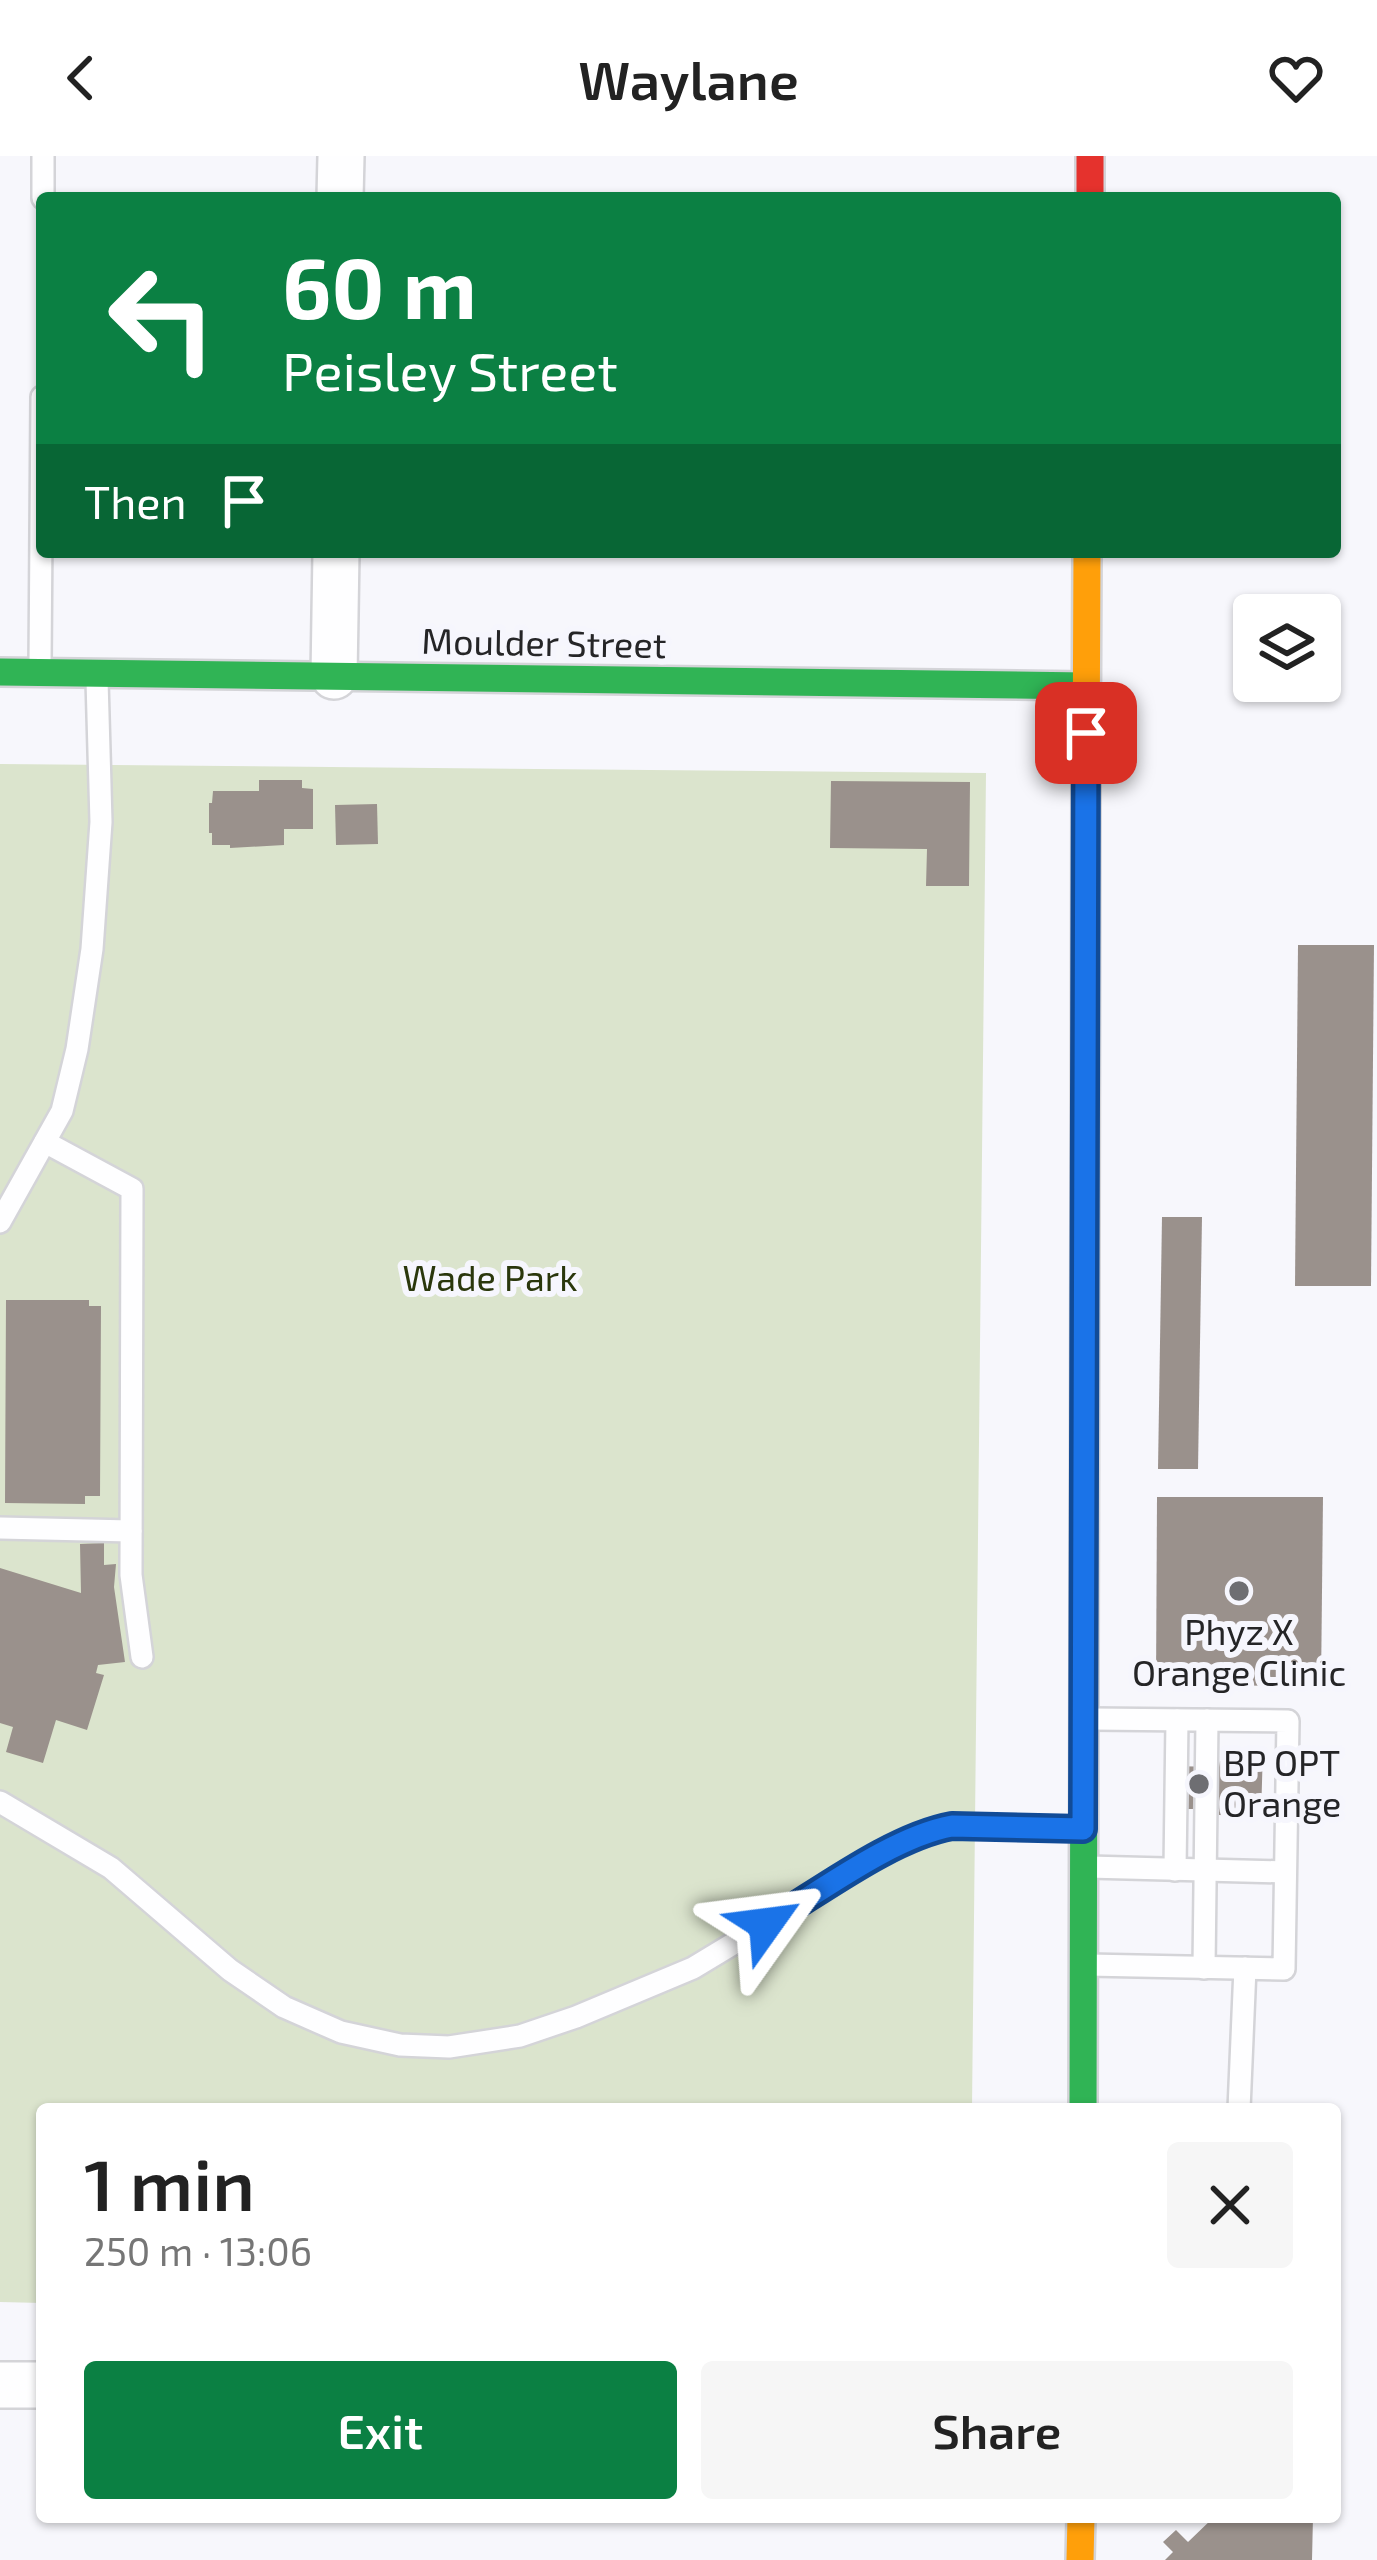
<!DOCTYPE html>
<html lang="en">
<head>
<meta charset="utf-8">
<style>
  body { margin:0; font-family:"Exo 2",sans-serif; background:#f6f6f6; color:#222; height:100vh; display:flex; flex-direction:column; font-size:45px; white-space:nowrap }
  * { box-sizing:border-box; margin:0 }
  p { font-size:39px; color:#767676 }
  .icon { flex:none; width:66px; height:66px; fill:none; stroke:currentColor; stroke-width:2; stroke-linecap:round; stroke-linejoin:round }
  .map { position:relative; flex:1; overflow:hidden }
  .drawer { position:absolute; left:36px; top:1947px; width:1305px; height:420px; display:flex; flex-direction:column; background:#fff; border-radius:12px; box-shadow:0 3px 9px #0004 }
  .drawer>* { flex:none }
  .guide { position:absolute; left:36px; top:36px; width:1305px; height:366px; border-radius:12px; box-shadow:0 3px 9px #0004; background:#0b8043; color:#fff; overflow:hidden }
  .tools { position:absolute; left:1233px; top:438px; display:grid; gap:24px }
  .tools a { display:grid; place-items:center; width:108px; height:108px; border-radius:12px; background:#fff; box-shadow:0 3px 9px #0004; font-size:60px }
  .pin { position:absolute; display:grid; place-items:center; width:102px; height:102px; color:#fff; margin:-51px; border-radius:24px; box-shadow:0 6px 18px #0006 }
  .me { position:absolute; width:132px; margin:-66px; rotate:59deg; stroke-linejoin:round; filter:drop-shadow(0 0 9px #0008) }
  .turn { display:flex; align-items:center; gap:42px; height:252px; padding:0 48px; font-size:54px }
  .turn .icon { width:156px; height:156px; stroke-width:2.5 }
  .turn b { display:block; font-size:84px; line-height:102px }
  .then { display:flex; align-items:center; height:114px; padding:0 48px; background:#0003; gap:24px; font-size:45px }
  .round { display:grid; place-items:center; flex:none; width:126px; height:126px; border-radius:12px; background:#f6f6f6 }
  .head { display:flex; align-items:center; justify-content:space-between; height:204px; padding:0 48px }
  h1 { font-size:72px; font-weight:600; line-height:90px }
  .action { display:flex; gap:24px; margin-top:auto; padding:24px 48px }
  .action a { flex:1; height:138px; border-radius:12px; background:#0b8043; color:#fff; font-size:48px; font-weight:600; line-height:138px; text-align:center }
  .action a+a { background:#f6f6f6; color:#222 }
  header { display:flex; justify-content:space-between; align-items:center; height:156px; padding:0 48px; background:#fff; font-size:54px; font-weight:600 }
  .map>svg:first-child { display:block }
</style>
</head>
<body>
<header><svg class="icon" aria-label="back" viewBox="0 0 24 24"><path d="M15 5l-7 7 7 7"/></svg>Waylane<svg class="icon" aria-label="heart" viewBox="0 0 24 24"><path d="M12 20l-8-8c-3-5 5-10 8-4 3-6 11-1 8 4z"/></svg></header>
<div class="map">
<svg width="1377" height="2404" viewBox="0 0 1377 2404">
  <rect width="100%" height="100%" fill="#f7f7fc"/>
  <!-- green -->
  <path fill="#dbe4cd" d="M 0,608 L 986,617 L 972,1953 L 42,1953 L 42,2147 L 0,2146 Z"/>
  <!-- building -->
  <g fill="#9a918c">
    <path d="M 259,624 L 302,624 L 302,632 L 313,633 L 313,673 L 284,673 L 284,689 L 230,692 L 230,689 L 212,689 L 212,677 L 209,677 L 209,647 L 212,647 L 213,635 L 259,635 Z"/>
    <path d="M 831,625 L 970,626 L 969,730 L 926,730 L 927,693 L 830,692 Z"/>
    <path d="M 377,648 L 378,688 L 336,689 L 335,649 Z"/>
    <path d="M 1298,789 L 1374,789 L 1371,1130 L 1295,1130 Z"/>
    <path d="M 1162,1061 L 1202,1061 L 1198,1313 L 1158,1313 Z"/>
    <path d="M 6,1144 L 89,1144 L 89,1150 L 101,1150 L 100,1340 L 85,1340 L 85,1348 L 5,1347 Z"/>
    <path d="M 1157,1341 L 1323,1341 L 1321,1530 L 1156,1529 Z"/>
    <path d="M 104,1387 L 104,1409 L 116,1408 L 114,1431 L 125,1506 L 98,1509 L 96,1517 L 104,1519 L 87,1574 L 56,1564 L 43,1607 L 6,1596 L 13,1571 L 0,1567 L 0,1412 L 81,1437 L 80,1388 Z"/>
    <path d="M 1231,1592 L 1263,1593 L 1261,1660 L 1219,1659 L 1219,1653 L 1170,1653 L 1170,1610 L 1219,1611 L 1220,1605 L 1231,1606 Z"/>
    <path d="M 1214,2361 L 1313,2361 L 1312,2404 L 1165,2404 L 1173,2396 L 1163,2386 L 1176,2374 L 1188,2386 Z"/>
  </g>
  <g fill="none" stroke-linecap="round" stroke-linejoin="round">
    <defs>
      <g id="lane">
        <path d="M 43,42 L 43,0"/>
        <path d="M 40,510 L 42,241"/>
        <path d="M 45,986 L 132,1033 L 131,1419 L 142,1501"/>
        <path d="M 0,1066 L 62,955 L 77,893 L 92,793 L 101,666 L 97,524"/>
        <path d="M 0,1372 L 131,1375"/>
        <path d="M 0,1646 L 111,1712 L 230,1814 L 284,1851 L 341,1876 L 400,1889 L 449,1891 L 520,1880 L 576,1861 L 693,1812 L 905,1684 L 932,1673 L 951,1670 L 1079,1673"/>
        <path d="M 1088,1711 L 1285,1716"/>
        <path d="M 1175,1714 L 1177,1564"/>
        <path d="M 1088,1809 L 1284,1813 L 1288,1565 L 1091,1563"/>
        <path d="M 1204,1812 L 1207,1564"/>
        <path d="M 1239,1953 L 1245,1812"/>
      </g>
      <g id="street">
        <path d="M 340,42 L 341,0"/>
        <path d="M 334,520 L 336,396"/>
        <path d="M 0,2229 L 42,2229"/>
      </g>
      <g id="fast">
        <path d="M 0,516 L 1086,530"/>
        <path d="M 1083,1953 L 1086,617"/>
      </g>
      <g id="slow">
        <path d="M 1086,617 L 1087,396"/>
        <path d="M 1080,2404 L 1081,2361"/>
      </g>
      <path id="jam" d="M 1090,0 L 1090,42"/>
    </defs>
    <!-- lane casing -->
    <use href="#lane" stroke="#d4d4d8" stroke-width="26"/>
    <!-- street casing -->
    <use href="#street" stroke="#d4d4d8" stroke-width="50"/>
    <!-- fast casing -->
    <use href="#fast" stroke="#d4d4d8" stroke-width="32"/>
    <!-- slow casing -->
    <use href="#slow" stroke="#d4d4d8" stroke-width="32"/>
    <!-- jam casing -->
    <use href="#jam" stroke="#d4d4d8" stroke-width="32"/>
    <!-- lane -->
    <use href="#lane" stroke="#fefeff" stroke-width="21"/>
    <!-- street -->
    <use href="#street" stroke="#fefeff" stroke-width="45"/>
    <!-- fast -->
    <use href="#fast" stroke="#30b455" stroke-width="27"/>
    <!-- slow -->
    <use href="#slow" stroke="#ff9f0a" stroke-width="27"/>
    <!-- jam -->
    <use href="#jam" stroke="#e5322d" stroke-width="27"/>
  </g>
  <g fill="none" stroke-linecap="round" stroke-linejoin="round">
    <defs>
      <path id="route" d="M 766,1768 C 820,1736 892,1681 952,1670 L 1083,1673 L 1086,577"/>
    </defs>
    <!-- route casing -->
    <use href="#route" stroke="#114b97" stroke-width="30"/>
    <!-- route -->
    <use href="#route" stroke="#1a73e8" stroke-width="21"/>
  </g>
  <!-- markers -->
  <g fill="#6e6e72" stroke="#f6f6fd" stroke-width="4.5">
    <circle cx="1239" cy="1435" r="12"/>
    <circle cx="1199" cy="1628" r="12"/>
  </g>
  <g text-anchor="middle" stroke-width="12" stroke-linejoin="round" paint-order="stroke">
    <!-- street labels -->
    <g font-size="36" fill="#252527" stroke="#f6f6fd">
      <text transform="translate(544 487) rotate(1)" y="13">Moulder Street</text>
    </g>
    <!-- park labels -->
    <g font-size="36" fill="#2a370c" stroke="#f6f6fd">
      <text x="490" y="1135">Wade Park</text>
    </g>
    <!-- poi labels -->
    <g font-size="36" fill="#252527" stroke="#f6f6fd">
      <text x="1239" y="1489">Phyz X<tspan x="1239" dy="41">Orange Clinic</tspan></text>
      <text x="1223" y="1620" text-anchor="start">BP OPT<tspan x="1223" dy="41">Orange</tspan></text>
    </g>
  </g>
</svg>
<div class="tools">
<a><svg class="icon" aria-label="layers" viewBox="0 0 24 24"><path d="M12 4l9 5-9 5-9-5zM3 14l9 5 9-5"/></svg></a>
</div>
<div class="pin" style="left:1086px;top:577px;background:#d93025"><svg class="icon" aria-label="arrive" viewBox="0 0 24 24"><path d="M6 21V4h12l-3 4 3 4H6"/></svg></div>
<svg class="me" style="left:766px;top:1768px" viewBox="-20 -20 40 40"><path d="M0-17L14 15 0 8-14 15z" fill="#1a73e8" stroke="#fff" stroke-width="4"/></svg>
<div class="guide">
<div class="turn"><svg class="icon" aria-label="left" viewBox="0 0 24 24"><path d="M17 20v-9H6M10 6l-5 5 5 5"/></svg><div><b>60 m</b>Peisley Street</div></div>
<div class="then">Then<svg class="icon" aria-label="arrive" viewBox="0 0 24 24"><path d="M6 21V4h12l-3 4 3 4H6"/></svg></div>
</div>
<section class="drawer">
<div class="head"><div><h1>1 min</h1><p>250 m · 13:06</p></div><a class="round"><svg class="icon" aria-label="close" viewBox="0 0 24 24"><path d="M6 6l12 12M18 6L6 18"/></svg></a></div>
<div class="action"><a>Exit</a><a>Share</a></div>
</section>
</div>
</body>
</html>
